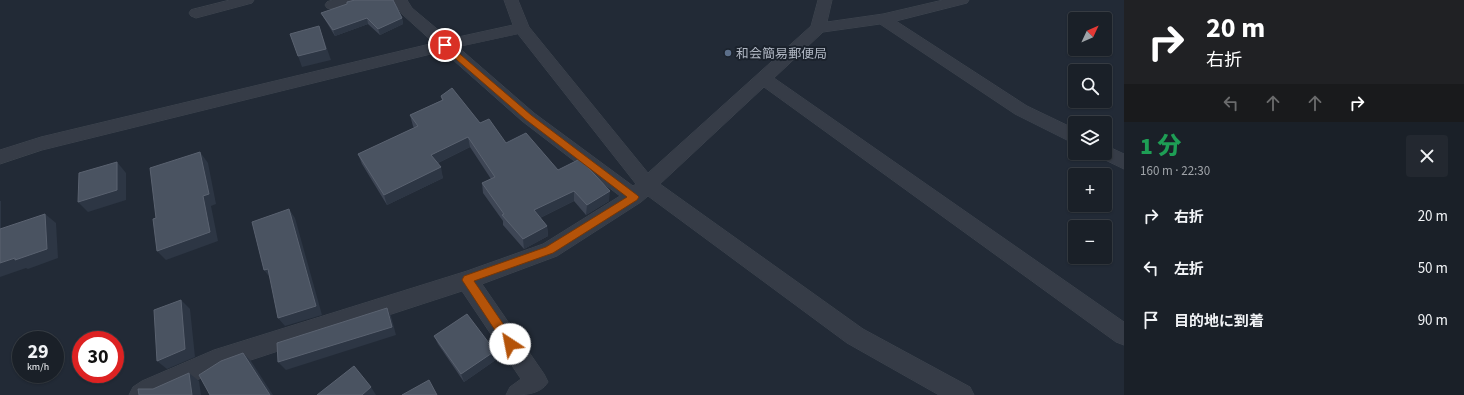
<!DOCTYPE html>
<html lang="ja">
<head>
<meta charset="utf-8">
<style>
  body { margin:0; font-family:"Source Sans 3","Noto Sans JP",sans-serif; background:#232830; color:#f1f3f6; height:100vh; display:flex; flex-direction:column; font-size:15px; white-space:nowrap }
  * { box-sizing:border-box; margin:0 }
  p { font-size:13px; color:#9fa3a8 }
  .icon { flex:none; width:22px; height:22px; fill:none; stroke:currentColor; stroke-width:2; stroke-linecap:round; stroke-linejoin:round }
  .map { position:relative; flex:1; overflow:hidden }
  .sheet { display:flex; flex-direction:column; background:#1a2028; width:340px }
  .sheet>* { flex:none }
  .guide { background:#202124; color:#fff; overflow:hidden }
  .needle { width:26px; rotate:46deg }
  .buttons { position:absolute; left:1068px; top:12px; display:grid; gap:8px }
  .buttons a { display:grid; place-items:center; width:44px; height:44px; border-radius:4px; background:#1a2028; box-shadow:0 1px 3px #0004,0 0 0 1px #383e45; font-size:20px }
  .speed { position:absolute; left:12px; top:331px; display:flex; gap:8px; font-size:20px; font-weight:700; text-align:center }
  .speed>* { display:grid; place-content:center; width:52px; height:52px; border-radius:50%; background:#1a2028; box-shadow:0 1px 3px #0004,0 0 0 1px #383e45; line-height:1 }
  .speed small { font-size:10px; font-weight:400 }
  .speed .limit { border:6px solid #d22; background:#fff; color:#111 }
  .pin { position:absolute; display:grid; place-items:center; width:34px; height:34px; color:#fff; margin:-17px; border:2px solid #fff; border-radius:50%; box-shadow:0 1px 4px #0007 }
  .me { position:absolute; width:44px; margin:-22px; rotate:326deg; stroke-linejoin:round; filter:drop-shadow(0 0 3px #0008) }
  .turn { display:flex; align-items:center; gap:14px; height:84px; padding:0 16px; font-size:18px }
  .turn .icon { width:52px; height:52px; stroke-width:2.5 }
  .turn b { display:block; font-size:28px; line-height:34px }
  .lanes { display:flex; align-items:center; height:38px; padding:0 16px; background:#0003; justify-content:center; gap:20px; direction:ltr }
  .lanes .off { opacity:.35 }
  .round { display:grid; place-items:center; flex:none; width:42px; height:42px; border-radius:4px; background:#232830 }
  .summary { display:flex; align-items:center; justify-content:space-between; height:68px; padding:0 16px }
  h1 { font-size:24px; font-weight:800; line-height:30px; color:#1e9e55 }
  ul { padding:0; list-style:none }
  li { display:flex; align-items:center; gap:12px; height:52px; padding:0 16px }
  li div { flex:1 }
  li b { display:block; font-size:15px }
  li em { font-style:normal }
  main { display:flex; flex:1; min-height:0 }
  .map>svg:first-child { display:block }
</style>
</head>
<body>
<main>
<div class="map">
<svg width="1124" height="395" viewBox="0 0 1124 395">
  <rect width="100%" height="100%" fill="#222a36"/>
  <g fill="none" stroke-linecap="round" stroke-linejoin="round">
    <defs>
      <g id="minor">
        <path d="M 230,0 L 254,0 L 252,3 L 196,18 L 191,16 L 189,13 L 191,10 Z"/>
        <path d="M 333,0 L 355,0 C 351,7 334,10 327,8 L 325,5 L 327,2 Z"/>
        <path d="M 393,0 L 407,0 L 412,8 L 449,39 L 513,25 L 504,0 L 518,0 L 529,27 L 648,173 L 811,26 L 818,0 L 832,0 L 827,22 L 883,14 L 943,0 L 969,0 L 967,3 L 896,21 L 1027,106 L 1075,129 L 1075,144 L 1015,114 L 880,24 L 823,32 L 774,78 L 1124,322 L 1124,345 L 1116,342 L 764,87 L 660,184 L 863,329 L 970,387 L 974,395 L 939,395 L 847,343 L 648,196 L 641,202 L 557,256 L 482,284 L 544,374 L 548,382 C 540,395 524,395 506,395 L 510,387 L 521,379 L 462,291 L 217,371 L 163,395 L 129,395 L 133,387 L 142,381 L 214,350 L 467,271 L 543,244 L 620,196 L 522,121 L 443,51 L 42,150 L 0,164 L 0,150 L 41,137 L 434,43 L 402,14 ZM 518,34 L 636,184 L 633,186 L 534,113 L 458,47 Z"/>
        <path d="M 1105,145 L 1124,154 L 1124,169 L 1099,157 L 1097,153 L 1105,153 Z"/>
      </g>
    </defs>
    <!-- minor casing -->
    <use href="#minor" stroke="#3f4650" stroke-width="1"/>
    <!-- minor -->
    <use href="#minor" fill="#363c47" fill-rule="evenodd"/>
  </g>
  <!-- wall -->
  <g fill="#3e4655">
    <path d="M 321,13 L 402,18 L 403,24 L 380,35 L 368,24 L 335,36 L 324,18 Z"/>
    <path d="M 441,96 L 480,123 L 506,143 L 558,170 L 609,201 L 586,215 L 574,201 L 540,218 L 547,226 L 548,236 L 524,249 L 503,225 L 503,221 L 483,193 L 482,183 L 491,179 L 470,147 L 438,163 L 443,178 L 387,205 L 362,164 L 358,154 L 414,128 L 413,126 L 410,115 L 442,100 Z"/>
    <path d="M 434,336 L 495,351 L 497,359 L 464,382 L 438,344 Z"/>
  </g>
  <!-- shaded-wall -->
  <g fill="#2d3644">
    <path d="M 367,18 L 368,24 L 335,36 L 333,30 Z"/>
    <path d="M 402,18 L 403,24 L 380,35 L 378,29 Z"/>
    <path d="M 319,26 L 331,60 L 302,67 L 298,56 Z"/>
    <path d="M 468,137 L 470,147 L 434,165 L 431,155 Z"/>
    <path d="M 200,152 L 208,163 L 216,204 L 211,206 L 218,241 L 166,260 L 157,251 Z"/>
    <path d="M 117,162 L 126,173 L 126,200 L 88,212 L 78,202 Z"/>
    <path d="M 441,167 L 443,178 L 387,205 L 384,195 Z"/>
    <path d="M 574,191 L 574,201 L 534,221 L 534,210 Z"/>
    <path d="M 610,191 L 609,201 L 586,215 L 587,205 Z"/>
    <path d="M 0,201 L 1,201 L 1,230 L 0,237 Z"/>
    <path d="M 289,209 L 295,218 L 322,315 L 285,326 L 278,318 Z"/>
    <path d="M 45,214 L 56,223 L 58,258 L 28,269 L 26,268 L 0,277 L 0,263 L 15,258 Z"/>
    <path d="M 547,226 L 548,236 L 524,249 L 523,239 Z"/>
    <path d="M 268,269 L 271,279 L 264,270 Z"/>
    <path d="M 181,300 L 190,309 L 195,357 L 167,369 L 157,361 Z"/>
    <path d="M 387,308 L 391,316 L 396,335 L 286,370 L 278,362 Z"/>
    <path d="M 495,351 L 497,359 L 464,382 L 461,374 Z"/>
    <path d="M 243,353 L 251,361 L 273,395 L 270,395 Z"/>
    <path d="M 189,373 L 199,381 L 201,395 L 192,395 Z"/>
    <path d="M 371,387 L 376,395 L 362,395 Z"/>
  </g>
  <!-- building -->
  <g fill="#4a5361" stroke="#5a6270">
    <path d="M 355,0 L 393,0 L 402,18 L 378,29 L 367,18 L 333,30 L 321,13 L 347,4 L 347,2 Z"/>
    <path d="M 319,26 L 326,49 L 298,56 L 290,34 Z"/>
    <path d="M 452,88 L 480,123 L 489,119 L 506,143 L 526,133 L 558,170 L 580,159 L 610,191 L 587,205 L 574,191 L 534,210 L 547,226 L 523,239 L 502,215 L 504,214 L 482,183 L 495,177 L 468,137 L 431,155 L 441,167 L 384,195 L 358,154 L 418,126 L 410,115 L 443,100 L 441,96 Z"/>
    <path d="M 200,152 L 209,194 L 203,196 L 210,232 L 157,251 L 153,219 L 156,218 L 150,168 Z"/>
    <path d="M 117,162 L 117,190 L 78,202 L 79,173 Z"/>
    <path d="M 289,209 L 316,306 L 278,318 L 268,269 L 264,270 L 252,222 Z"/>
    <path d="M 45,214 L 47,249 L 15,260 L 15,258 L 0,263 L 0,229 Z"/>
    <path d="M 181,300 L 185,349 L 157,361 L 154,310 Z"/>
    <path d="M 387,308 L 392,327 L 278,362 L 277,343 Z"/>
    <path d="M 467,314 L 495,351 L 461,374 L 434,336 Z"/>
    <path d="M 243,353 L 270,395 L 210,395 L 199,375 L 221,361 Z"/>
    <path d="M 354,366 L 371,387 L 362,395 L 317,395 Z"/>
    <path d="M 189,373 L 192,395 L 139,395 L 138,389 L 153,389 Z"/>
    <path d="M 429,380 L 437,395 L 402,395 Z"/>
  </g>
  <!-- route -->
  <path fill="#b45309" stroke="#753606" d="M 442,43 L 447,43 L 531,115 L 637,195 L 639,197 L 637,200 L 553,253 L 474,281 L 514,340 L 515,344 L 514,347 L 510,349 L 506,347 L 464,283 L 462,280 L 464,276 L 546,247 L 627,197 L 525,119 L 442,47 Z"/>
  <!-- markers -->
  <circle fill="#5c6f8a" stroke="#1b222c" stroke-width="1.5" cx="728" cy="53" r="4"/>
  <g text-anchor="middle" stroke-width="4" stroke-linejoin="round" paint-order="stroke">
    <!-- poi labels -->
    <g font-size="13" fill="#b0b7c3" stroke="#1b222c" text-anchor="start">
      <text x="736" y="58">和会簡易郵便局</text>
    </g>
  </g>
</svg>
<div class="buttons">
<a><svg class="needle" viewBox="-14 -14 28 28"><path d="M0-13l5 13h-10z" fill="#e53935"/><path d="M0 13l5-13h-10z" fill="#9fa3a8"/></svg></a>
<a><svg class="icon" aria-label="search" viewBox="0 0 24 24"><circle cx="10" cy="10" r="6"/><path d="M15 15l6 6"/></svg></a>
<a><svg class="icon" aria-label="layers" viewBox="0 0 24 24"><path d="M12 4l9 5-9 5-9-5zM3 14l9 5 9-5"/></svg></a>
<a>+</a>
<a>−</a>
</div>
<div class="speed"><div>29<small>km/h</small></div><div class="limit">30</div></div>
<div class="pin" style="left:445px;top:45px;background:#d93025"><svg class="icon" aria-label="arrive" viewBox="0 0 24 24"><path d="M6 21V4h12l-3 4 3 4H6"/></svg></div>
<svg class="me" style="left:510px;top:344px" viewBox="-20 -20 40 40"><circle r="19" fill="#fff"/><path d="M0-13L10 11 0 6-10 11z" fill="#b45309"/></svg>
</div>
<section class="sheet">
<div class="guide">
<div class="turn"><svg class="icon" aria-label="right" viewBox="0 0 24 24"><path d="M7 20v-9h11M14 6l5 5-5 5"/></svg><div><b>20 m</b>右折</div></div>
<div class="lanes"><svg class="icon off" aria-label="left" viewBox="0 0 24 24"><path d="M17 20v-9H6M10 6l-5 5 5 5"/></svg><svg class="icon off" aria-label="ahead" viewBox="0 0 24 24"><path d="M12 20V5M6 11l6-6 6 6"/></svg><svg class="icon off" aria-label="ahead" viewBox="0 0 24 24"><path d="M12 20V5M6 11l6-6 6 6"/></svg><svg class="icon" aria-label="right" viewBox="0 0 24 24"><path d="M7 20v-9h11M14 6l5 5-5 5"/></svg></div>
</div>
<div class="summary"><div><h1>1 分</h1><p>160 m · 22:30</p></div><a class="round"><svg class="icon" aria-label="close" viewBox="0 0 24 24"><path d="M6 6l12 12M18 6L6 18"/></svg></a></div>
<ul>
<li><svg class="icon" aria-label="right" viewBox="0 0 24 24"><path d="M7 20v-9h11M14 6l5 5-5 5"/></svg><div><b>右折</b></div><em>20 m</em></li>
<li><svg class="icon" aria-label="left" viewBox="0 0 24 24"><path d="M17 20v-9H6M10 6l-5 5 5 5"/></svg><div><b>左折</b></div><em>50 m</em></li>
<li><svg class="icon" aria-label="arrive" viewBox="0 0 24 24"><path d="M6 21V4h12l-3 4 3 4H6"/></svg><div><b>目的地に到着</b></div><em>90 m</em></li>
</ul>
</section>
</main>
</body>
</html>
